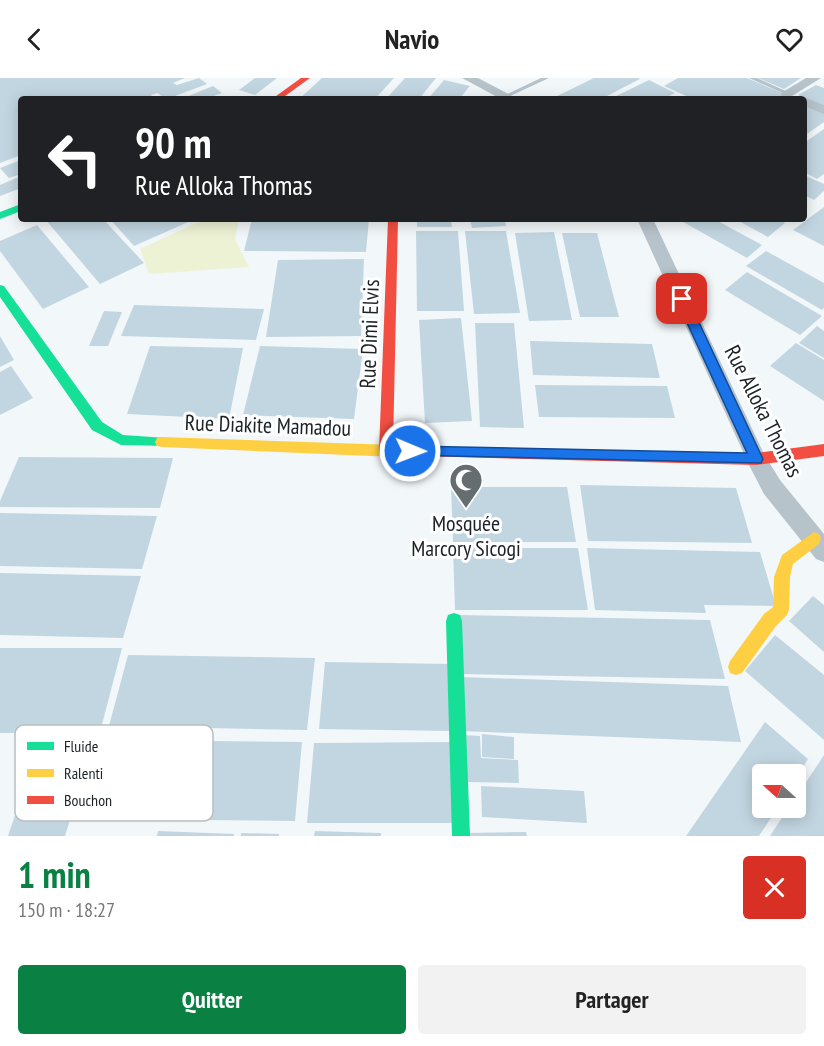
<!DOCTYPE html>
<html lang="fr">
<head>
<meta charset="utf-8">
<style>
  body { margin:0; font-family:"PT Sans Narrow",sans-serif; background:#f2f2f2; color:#222; height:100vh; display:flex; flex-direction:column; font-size:22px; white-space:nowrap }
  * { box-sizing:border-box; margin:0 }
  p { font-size:20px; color:#767676 }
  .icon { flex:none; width:33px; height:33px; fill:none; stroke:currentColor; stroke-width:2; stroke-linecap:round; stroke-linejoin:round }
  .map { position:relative; height:758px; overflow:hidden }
  .drawer { display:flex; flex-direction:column; background:#fff; flex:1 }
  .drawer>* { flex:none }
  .guide { position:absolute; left:18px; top:18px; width:789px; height:126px; border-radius:6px; box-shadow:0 3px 15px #0003; background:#202124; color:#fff; overflow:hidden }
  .needle { width:39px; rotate:291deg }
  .tools { position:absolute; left:752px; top:686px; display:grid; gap:12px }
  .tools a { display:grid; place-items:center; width:54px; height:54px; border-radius:6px; background:#fff; box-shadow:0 3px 15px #0003; font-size:30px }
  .pin { position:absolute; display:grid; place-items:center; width:51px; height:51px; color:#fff; margin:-26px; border-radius:12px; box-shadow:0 3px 9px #0006 }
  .me { position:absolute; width:66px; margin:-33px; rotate:91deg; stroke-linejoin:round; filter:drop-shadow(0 0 4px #0008) }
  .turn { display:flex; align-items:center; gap:21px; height:126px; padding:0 18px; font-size:27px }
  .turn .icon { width:78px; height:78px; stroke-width:2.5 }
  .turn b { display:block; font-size:42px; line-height:51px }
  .round { display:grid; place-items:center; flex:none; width:63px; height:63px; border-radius:6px; background:#f2f2f2 }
  .head { display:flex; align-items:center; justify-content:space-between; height:102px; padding:0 18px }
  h1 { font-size:36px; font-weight:700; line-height:45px; color:#0b8043 }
  .action { display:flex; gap:12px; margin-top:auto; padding:12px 18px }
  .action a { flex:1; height:69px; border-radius:6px; background:#0b8043; color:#fff; font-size:24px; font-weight:700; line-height:69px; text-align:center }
  .action a+a { background:#f2f2f2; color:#222 }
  header { display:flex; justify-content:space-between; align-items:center; height:78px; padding:0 18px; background:#fff; font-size:27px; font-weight:700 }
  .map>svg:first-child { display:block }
</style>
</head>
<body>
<header><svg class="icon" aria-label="back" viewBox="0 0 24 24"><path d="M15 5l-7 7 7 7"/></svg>Navio<svg class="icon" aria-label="heart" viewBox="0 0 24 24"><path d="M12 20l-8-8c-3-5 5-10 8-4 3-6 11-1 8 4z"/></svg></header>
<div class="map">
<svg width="824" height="758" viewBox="0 0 824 758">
  <rect width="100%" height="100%" fill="#f2f7fa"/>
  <!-- green -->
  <path fill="#edf2d4" d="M 205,141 L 239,141 L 235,161 L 249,189 L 149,196 L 140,171 Z"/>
  <!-- building -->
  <g fill="#c2d6e1">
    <path d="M 0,0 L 185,0 L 173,5 L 177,7 L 199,0 L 207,6 L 167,21 L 157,15 L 151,17 L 155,21 L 21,21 L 21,77 L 0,85 Z"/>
    <path d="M 255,0 L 277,0 L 255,17 L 239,12 Z"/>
    <path d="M 322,0 L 394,0 L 375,21 L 299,21 Z"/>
    <path d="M 405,0 L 436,0 L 419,21 L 386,21 Z"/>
    <path d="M 594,0 L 638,0 L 640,1 L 601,21 L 559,21 L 555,19 Z"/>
    <path d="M 678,0 L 747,0 L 787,17 L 781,21 L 693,21 L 664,8 Z"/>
    <path d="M 758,0 L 801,0 L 784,11 Z"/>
    <path d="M 444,2 L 470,8 L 459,21 L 428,21 Z"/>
    <path d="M 649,2 L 675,15 L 663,21 L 610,21 Z"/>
    <path d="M 816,7 L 824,10 L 824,29 L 798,17 Z"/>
    <path d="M 213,8 L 222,15 L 205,21 L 181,21 Z"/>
    <path d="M 804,25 L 824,33 L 824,44 L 804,58 Z"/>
    <path d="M 824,51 L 824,96 L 817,101 L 804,94 L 804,65 Z"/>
    <path d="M 21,82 L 21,96 L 9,100 L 0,90 Z"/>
    <path d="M 804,97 L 824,106 L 824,113 L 814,122 L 804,117 Z"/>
    <path d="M 21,98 L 21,110 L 0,118 L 0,107 Z"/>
    <path d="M 824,129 L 824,168 L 793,152 Z"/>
    <path d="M 45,141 L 103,141 L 144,185 L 100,206 Z"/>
    <path d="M 110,141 L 195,141 L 134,168 Z"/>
    <path d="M 252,141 L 369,141 L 366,174 L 244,173 Z"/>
    <path d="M 417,141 L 451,141 L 452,149 L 417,149 Z"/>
    <path d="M 470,141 L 505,141 L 506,148 L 472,150 Z"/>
    <path d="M 678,141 L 714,141 L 762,167 L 747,180 Z"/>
    <path d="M 735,141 L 777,141 L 785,145 L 768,159 Z"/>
    <path d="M 37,147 L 89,209 L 43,231 L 0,173 L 0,163 Z"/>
    <path d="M 416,153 L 458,153 L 464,233 L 417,233 Z"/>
    <path d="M 465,153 L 506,153 L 520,235 L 474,236 Z"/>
    <path d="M 554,154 L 572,242 L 529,243 L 515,155 Z"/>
    <path d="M 562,155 L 597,155 L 619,239 L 580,239 Z"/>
    <path d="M 766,173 L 824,205 L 824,230 L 822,232 L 746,188 Z"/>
    <path d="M 364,181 L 361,258 L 266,259 L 278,182 Z"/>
    <path d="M 747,194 L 822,238 L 800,257 L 725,212 Z"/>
    <path d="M 134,227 L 264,231 L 256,262 L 121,258 Z"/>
    <path d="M 104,233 L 122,234 L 108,268 L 89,268 Z"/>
    <path d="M 461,240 L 472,343 L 425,345 L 419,242 Z"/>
    <path d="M 475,245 L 514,245 L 524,350 L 480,349 Z"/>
    <path d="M 817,248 L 824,253 L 824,280 L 799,265 Z"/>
    <path d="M 0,258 L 14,282 L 0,289 Z"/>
    <path d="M 530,263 L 652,266 L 660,300 L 533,297 Z"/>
    <path d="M 796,265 L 824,282 L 824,323 L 770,288 Z"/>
    <path d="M 150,268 L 243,270 L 229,341 L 127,336 Z"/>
    <path d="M 260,268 L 363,271 L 354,341 L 243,337 Z"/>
    <path d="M 11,288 L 33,320 L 0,337 L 0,294 Z"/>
    <path d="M 535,307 L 667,308 L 675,340 L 539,339 Z"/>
    <path d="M 19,379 L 173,380 L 160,430 L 0,429 L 0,423 Z"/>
    <path d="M 580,407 L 736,410 L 752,465 L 588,463 Z"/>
    <path d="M 451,409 L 567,409 L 576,464 L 453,464 Z"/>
    <path d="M 0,435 L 157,438 L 142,491 L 0,488 Z"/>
    <path d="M 453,470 L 578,470 L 588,532 L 455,532 Z"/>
    <path d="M 587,470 L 760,474 L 776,528 L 704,527 L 706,535 L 595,532 Z"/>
    <path d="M 0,495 L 141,498 L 123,560 L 0,557 Z"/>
    <path d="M 813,518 L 824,527 L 824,574 L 789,543 Z"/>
    <path d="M 459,537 L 710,542 L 725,601 L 460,596 Z"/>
    <path d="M 775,557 L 824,597 L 824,662 L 745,593 Z"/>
    <path d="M 0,570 L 122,570 L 100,654 L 0,655 Z"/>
    <path d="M 128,577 L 315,580 L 307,652 L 109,648 Z"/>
    <path d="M 325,584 L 452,586 L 453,653 L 319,651 Z"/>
    <path d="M 460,599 L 728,608 L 741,664 L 461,653 Z"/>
    <path d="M 765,644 L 808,681 L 795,702 L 795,696 L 762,696 L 762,729 L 778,729 L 759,758 L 686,758 Z"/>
    <path d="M 482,656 L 514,659 L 514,681 L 482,679 Z"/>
    <path d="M 464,657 L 480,658 L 481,680 L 518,682 L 519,705 L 465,704 Z"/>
    <path d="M 114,662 L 302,664 L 295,743 L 94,741 Z"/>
    <path d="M 454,664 L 456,745 L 307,745 L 314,665 Z"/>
    <path d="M 824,677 L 824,758 L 770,758 L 789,729 L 795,729 L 795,721 Z"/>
    <path d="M 481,708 L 584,713 L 587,745 L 482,739 Z"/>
    <path d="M 24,710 L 79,713 L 65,758 L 8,758 Z"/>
    <path d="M 158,753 L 234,756 L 234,758 L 157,758 Z"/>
    <path d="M 315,753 L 381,755 L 381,758 L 314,758 Z"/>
    <path d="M 526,754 L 527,758 L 465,758 L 465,755 Z"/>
    <path d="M 241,755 L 279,756 L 279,758 L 241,758 Z"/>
  </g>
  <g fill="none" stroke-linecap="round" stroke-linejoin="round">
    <!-- lane -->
    <g fill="#b7c3ca" fill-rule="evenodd">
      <path d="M 541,0 L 549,0 L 508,19 L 503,18 Z"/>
      <path d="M 749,0 L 757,0 L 790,15 L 785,16 Z"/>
    </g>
    <!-- street -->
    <g fill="#b7c3ca" fill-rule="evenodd">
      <path d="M 462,0 L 478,0 L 518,21 L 501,21 Z"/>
      <path d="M 806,0 L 821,0 L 792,18 L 782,18 L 781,15 Z"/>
      <path d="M 804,19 L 824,27 L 824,36 L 804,28 L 804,21 L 799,21 Z"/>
      <path d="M 637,141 L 653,141 L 764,376 L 780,402 L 824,456 L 824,484 L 816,481 L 764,416 L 749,387 Z"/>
    </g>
    <!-- fast -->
    <g fill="#16e098" fill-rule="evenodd">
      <path d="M 21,126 L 21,133 L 0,141 L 0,134 Z"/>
      <path d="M 0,207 L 4,208 L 102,344 L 123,357 L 167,360 L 169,364 L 167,368 L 121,367 L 92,352 L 0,219 Z"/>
      <path d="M 454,535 L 460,537 L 462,543 L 470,758 L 452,758 L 446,543 L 448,537 Z"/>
    </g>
    <!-- slow -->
    <g fill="#ffcf43" fill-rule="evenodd">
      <path d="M 162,359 L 395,367 L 400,369 L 402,373 L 400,377 L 395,379 L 162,369 L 157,368 L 155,364 L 157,360 Z"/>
      <path d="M 814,454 L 819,456 L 821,461 L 819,466 L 793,486 L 790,499 L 789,532 L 787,537 L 776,548 L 742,595 L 736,597 L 730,595 L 728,589 L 730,583 L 764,536 L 773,529 L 774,499 L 782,477 Z"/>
    </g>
    <!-- jam -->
    <g fill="#f24e42" fill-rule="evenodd">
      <path d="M 301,0 L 310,0 L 281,21 L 272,21 Z"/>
      <path d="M 388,141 L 398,141 L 393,368 L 756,375 L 824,366 L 824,378 L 756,387 L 381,377 L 379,373 Z"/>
    </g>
  </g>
  <!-- route -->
  <path fill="#1a73e8" stroke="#114b97" stroke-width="1.5" d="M 682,217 L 688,221 L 763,381 L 761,385 L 405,377 L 403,373 L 410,368 L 747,375 L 676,221 Z"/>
  <!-- icons -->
  <defs>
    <symbol id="mosque-pin" viewBox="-11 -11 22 30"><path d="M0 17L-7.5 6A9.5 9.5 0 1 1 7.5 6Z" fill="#666d71" stroke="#fff"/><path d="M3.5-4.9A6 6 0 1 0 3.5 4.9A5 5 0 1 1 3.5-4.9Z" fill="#fff"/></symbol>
  </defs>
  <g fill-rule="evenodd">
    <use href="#mosque-pin" x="447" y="383" width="38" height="52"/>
  </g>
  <g text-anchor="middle" stroke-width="6" stroke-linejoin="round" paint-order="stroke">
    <!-- street labels -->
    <g font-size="22" fill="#1b2327" stroke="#fff">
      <text transform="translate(369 256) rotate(-88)" y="8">Rue Dimi Elvis</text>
      <text transform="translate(764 333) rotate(63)" y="8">Rue Alloka Thomas</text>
      <text transform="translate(268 347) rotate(2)" y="8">Rue Diakite Mamadou</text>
    </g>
    <!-- poi labels -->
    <g font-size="22" fill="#1b2327" stroke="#fff">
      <text x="466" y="453">Mosquée<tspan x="466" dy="25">Marcory Sicogi</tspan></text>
    </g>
  </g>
  <!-- legend -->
  <rect x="15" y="647" width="198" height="96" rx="9" fill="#fff" stroke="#bbbdbe" stroke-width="1.5"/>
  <rect x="27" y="664" width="27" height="8" fill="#16e098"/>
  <rect x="27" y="691" width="27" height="8" fill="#ffcf43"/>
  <rect x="27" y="718" width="27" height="8" fill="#f24e42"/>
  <g font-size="16" fill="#1b2327">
    <text x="64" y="674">Fluide</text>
    <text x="64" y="701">Ralenti</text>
    <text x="64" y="728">Bouchon</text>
  </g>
</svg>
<div class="tools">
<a><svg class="needle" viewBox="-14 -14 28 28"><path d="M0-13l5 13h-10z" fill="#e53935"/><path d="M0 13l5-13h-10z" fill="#767676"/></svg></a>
</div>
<div class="pin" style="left:682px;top:221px;background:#d93025"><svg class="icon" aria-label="arrive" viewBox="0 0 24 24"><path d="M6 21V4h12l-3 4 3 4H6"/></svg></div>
<svg class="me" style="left:410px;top:373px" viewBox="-20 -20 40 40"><circle r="17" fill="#1a73e8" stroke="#fff" stroke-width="3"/><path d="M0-11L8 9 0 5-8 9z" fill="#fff"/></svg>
<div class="guide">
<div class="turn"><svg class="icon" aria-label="left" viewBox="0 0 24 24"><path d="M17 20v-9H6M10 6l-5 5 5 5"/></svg><div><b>90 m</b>Rue Alloka Thomas</div></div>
</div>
</div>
<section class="drawer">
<div class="head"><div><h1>1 min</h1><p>150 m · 18:27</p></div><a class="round" style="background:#d93025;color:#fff"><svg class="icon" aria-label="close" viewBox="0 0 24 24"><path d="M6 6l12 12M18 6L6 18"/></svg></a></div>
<div class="action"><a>Quitter</a><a>Partager</a></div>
</section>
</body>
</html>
